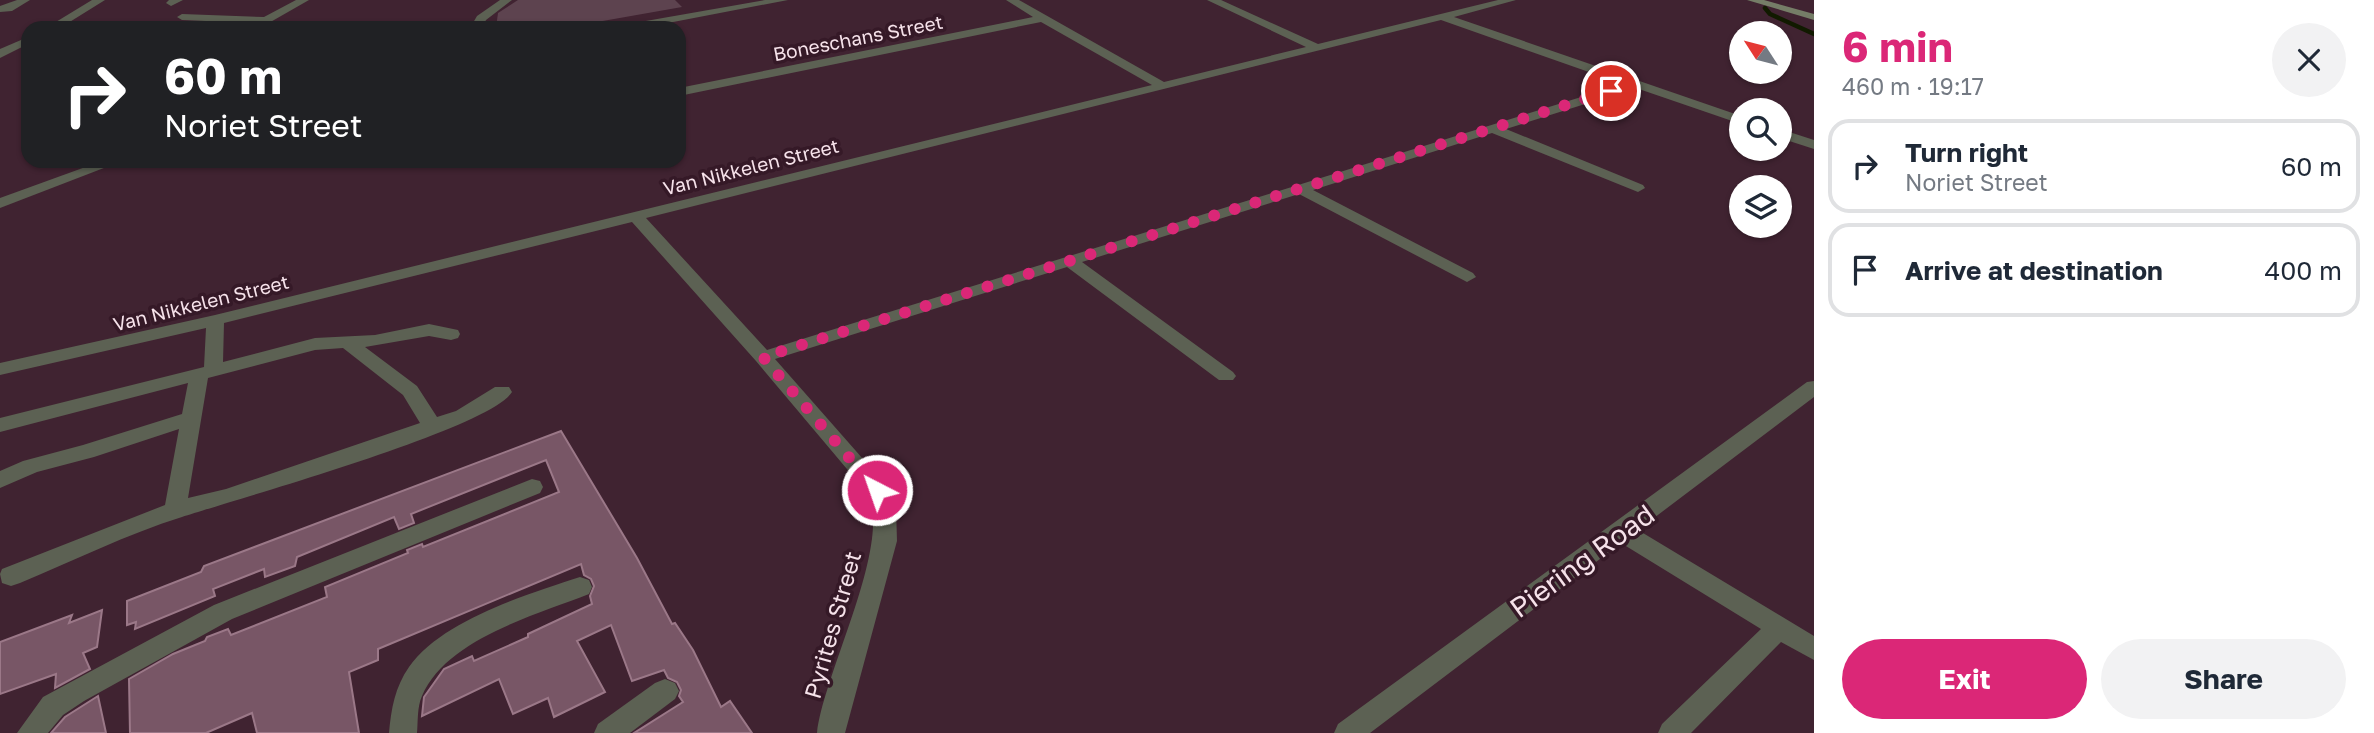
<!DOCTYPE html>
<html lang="en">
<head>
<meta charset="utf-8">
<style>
  body { margin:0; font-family:"Golos Text",sans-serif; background:#f2f2f3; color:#1f2937; height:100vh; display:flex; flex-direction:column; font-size:26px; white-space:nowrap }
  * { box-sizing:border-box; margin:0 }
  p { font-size:23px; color:#747a83 }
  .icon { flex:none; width:38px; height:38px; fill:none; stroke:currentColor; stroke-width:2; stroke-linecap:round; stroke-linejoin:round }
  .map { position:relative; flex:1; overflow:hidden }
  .drawer { display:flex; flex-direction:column; background:#fff; width:560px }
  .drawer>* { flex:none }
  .banner { position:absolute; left:21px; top:21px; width:665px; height:147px; border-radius:21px; box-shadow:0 2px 5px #0004; background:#202124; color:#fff; overflow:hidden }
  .needle { width:46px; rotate:306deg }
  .controls { position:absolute; left:1729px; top:21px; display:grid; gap:14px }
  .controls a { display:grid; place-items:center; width:63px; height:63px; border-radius:50%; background:#fff; box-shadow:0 2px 5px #0004; font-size:35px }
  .pin { position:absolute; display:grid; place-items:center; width:60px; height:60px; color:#fff; margin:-30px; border:4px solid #fff; border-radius:50%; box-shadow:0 2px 7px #0007 }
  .me { position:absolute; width:77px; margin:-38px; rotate:319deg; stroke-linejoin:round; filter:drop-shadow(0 0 5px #0008) }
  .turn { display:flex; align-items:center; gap:24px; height:147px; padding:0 28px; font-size:32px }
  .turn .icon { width:91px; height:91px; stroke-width:2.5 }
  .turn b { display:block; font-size:49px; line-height:60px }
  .round { display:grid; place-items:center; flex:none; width:74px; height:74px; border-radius:37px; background:#f2f2f3 }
  .head { display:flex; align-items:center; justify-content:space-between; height:119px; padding:0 28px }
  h1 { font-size:42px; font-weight:700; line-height:52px; color:#db2777 }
  .action { display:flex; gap:14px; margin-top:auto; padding:14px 28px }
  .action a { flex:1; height:80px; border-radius:42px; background:#db2777; color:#fff; font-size:28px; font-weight:700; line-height:80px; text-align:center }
  .action a+a { background:#f2f2f3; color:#1f2937 }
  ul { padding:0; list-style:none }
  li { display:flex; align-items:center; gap:21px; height:94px; margin:0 14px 10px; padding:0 14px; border:4px solid #e0e1e3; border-radius:21px }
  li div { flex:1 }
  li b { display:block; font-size:26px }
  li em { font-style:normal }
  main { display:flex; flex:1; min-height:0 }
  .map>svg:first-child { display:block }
</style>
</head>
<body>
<main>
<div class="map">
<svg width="1814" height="733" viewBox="0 0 1814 733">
  <rect width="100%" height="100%" fill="#402331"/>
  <!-- green -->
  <path fill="#5d434f" d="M 518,0 L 675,0 L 682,7 L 563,28 L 496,28 L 498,13 Z"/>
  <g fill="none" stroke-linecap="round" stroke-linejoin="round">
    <!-- stream -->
    <path stroke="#111a00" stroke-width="4.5" d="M 1765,8 L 1770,14 L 1814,34"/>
  </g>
  <!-- building -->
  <g fill="#785666" stroke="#9b7888" stroke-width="2">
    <path d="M 561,431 L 637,558 L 672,624 L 675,623 L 693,650 L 721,707 L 730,701 L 752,733 L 634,733 L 683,702 L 679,696 L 681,690 L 677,682 L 668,678 L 664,670 L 632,681 L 611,625 L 577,641 L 605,692 L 554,717 L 548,698 L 513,714 L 499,679 L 422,716 L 424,697 L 444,669 L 472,656 L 474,661 L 528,637 L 528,634 L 592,604 L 590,596 L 594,586 L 591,579 L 584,575 L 581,564 L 378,649 L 378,660 L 349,672 L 359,733 L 257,733 L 252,713 L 206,733 L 130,733 L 129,679 L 173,654 L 205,641 L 207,637 L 228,629 L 231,635 L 327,597 L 325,587 L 408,553 L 407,550 L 422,544 L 423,547 L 559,492 L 546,460 L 411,514 L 414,523 L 399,529 L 394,517 L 297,557 L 295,566 L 265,577 L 264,569 L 213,589 L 215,596 L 135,629 L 136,622 L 127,625 L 127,601 L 201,572 L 204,566 Z"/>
    <path d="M 102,610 L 97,647 L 83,653 L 90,669 L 55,688 L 56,674 L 0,694 L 0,642 L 72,615 L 69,623 Z"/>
    <path d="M 98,696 L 106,733 L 51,733 L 65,717 Z"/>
  </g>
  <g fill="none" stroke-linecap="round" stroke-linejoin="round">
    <!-- minor -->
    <g fill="#5c6153" fill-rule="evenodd">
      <path d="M 17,0 L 30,0 L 12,11 L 0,12 L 0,6 Z"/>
      <path d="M 92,0 L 105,0 L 60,28 L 46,28 Z"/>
      <path d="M 169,0 L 183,0 L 171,6 L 166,3 Z"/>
      <path d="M 296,0 L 309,0 L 260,28 L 251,28 L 253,23 L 182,20 L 177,17 L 182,14 L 264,17 Z"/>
      <path d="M 500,0 L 512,0 L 486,20 L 482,28 L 470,28 L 477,16 Z"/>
      <path d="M 765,0 L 788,0 L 642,28 L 617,28 L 623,25 Z"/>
      <path d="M 1006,0 L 1019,0 L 1164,82 L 1306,47 L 1207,0 L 1221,0 L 1318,44 L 1498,0 L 1516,0 L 1454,17 L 1741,116 L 1741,124 L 1636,88 L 1506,129 L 1643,185 L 1645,188 L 1638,192 L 1492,133 L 1313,190 L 1473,273 L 1476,277 L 1467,282 L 1299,194 L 1082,262 L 1233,372 L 1236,376 L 1233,380 L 1219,380 L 1067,267 L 775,359 L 885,484 L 896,507 L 897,541 L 845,733 L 817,733 C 824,672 892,546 868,494 L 756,361 L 632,222 L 224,323 L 223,362 L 315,338 L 375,335 L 429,324 L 458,330 L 460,334 L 458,338 L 451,340 L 429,336 L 365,347 L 417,386 L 437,417 L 456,411 L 495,387 L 509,387 L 512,392 C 489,429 236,499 182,517 C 127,534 73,561 20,583 L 11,586 L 2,583 L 0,574 L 2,569 L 165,505 L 179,429 L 94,457 L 37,472 L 0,488 L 0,471 L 23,461 L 83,445 L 182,414 L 188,383 L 0,432 L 0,418 L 204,367 L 206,328 L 0,375 L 0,363 L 215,315 L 1152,85 L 1041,22 L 679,96 L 679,88 L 1033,17 ZM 1441,20 L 1623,84 L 767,350 L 646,218 ZM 343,348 L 403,395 L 420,423 L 226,489 L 188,498 L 208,378 L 315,350 Z"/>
      <path d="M 28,37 L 28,44 L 0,58 L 0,49 Z"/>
      <path d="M 1780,129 L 1814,140 L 1814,149 L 1780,138 Z"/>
      <path d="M 102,161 L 122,161 L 0,208 L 0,198 Z"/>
      <path d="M 1814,381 L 1814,397 L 1638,530 L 1814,636 L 1814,660 L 1781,642 L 1691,733 L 1658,733 L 1662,724 L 1761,629 L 1621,543 L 1370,733 L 1334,733 L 1338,724 L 1807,382 Z"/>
      <path d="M 532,479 L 540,481 L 543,487 L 540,493 L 232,619 L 84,701 L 63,715 L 48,733 L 17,733 L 43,697 L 214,605 Z"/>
      <path d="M 580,577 L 589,580 L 592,587 L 589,594 C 536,615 446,639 422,696 C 417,707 418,721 417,733 L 389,733 C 391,709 395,687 409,667 C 442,620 528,594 580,577 Z"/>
      <path d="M 665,679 L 675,683 L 679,691 L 675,699 L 630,733 L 594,733 L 598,724 L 655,683 Z"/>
    </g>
    <!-- secondary -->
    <path fill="#757d67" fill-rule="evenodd" d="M 1747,0 L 1764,0 L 1814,14 L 1814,20 Z"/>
  </g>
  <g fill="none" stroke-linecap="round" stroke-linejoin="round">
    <!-- route -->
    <path stroke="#db2777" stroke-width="12" stroke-dasharray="0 21.6" d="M 877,490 L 763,357 L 1611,91"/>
  </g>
  <g text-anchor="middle" stroke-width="7" stroke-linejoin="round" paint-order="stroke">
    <!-- far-street labels -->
    <g font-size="19" fill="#f6e2ea" stroke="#351927">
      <text transform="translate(858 38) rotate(-11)" y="7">Boneschans Street</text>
      <text transform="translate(751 167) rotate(-14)" y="7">Van Nikkelen Street</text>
      <text transform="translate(201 303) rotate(-14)" y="7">Van Nikkelen Street</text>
    </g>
    <!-- street labels -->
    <g font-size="23" fill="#f6e2ea" stroke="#351927">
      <text transform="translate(833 625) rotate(-74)" y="8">Pyrites Street</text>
    </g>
    <!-- near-street labels -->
    <g font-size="28" fill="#f6e2ea" stroke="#351927">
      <text transform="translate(1582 561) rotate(-36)" y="10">Piering Road</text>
    </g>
  </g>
</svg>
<div class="controls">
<a><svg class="needle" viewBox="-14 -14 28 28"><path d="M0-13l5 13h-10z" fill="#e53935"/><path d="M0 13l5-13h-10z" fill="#747a83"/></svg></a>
<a><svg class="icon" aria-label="search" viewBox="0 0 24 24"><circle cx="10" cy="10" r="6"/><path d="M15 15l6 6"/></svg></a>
<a><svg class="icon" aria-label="layers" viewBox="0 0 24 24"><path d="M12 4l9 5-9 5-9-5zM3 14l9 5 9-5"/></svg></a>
</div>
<div class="pin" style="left:1611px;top:91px;background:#d93025"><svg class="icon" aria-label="arrive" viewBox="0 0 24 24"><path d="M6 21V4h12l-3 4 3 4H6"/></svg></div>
<svg class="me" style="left:877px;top:490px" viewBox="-20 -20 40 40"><circle r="17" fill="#db2777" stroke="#fff" stroke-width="3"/><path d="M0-11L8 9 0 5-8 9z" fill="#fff"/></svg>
<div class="banner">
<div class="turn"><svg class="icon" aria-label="right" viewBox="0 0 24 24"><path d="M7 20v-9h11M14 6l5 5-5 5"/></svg><div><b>60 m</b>Noriet Street</div></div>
</div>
</div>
<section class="drawer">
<div class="head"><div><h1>6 min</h1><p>460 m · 19:17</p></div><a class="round"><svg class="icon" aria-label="close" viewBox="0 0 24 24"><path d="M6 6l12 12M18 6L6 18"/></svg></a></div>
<ul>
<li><svg class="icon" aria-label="right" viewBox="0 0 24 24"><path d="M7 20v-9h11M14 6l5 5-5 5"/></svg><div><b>Turn right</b><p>Noriet Street</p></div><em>60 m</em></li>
<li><svg class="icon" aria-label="arrive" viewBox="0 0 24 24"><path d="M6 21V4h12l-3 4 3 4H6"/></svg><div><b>Arrive at destination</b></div><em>400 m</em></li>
</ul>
<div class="action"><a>Exit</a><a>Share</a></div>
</section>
</main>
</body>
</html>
